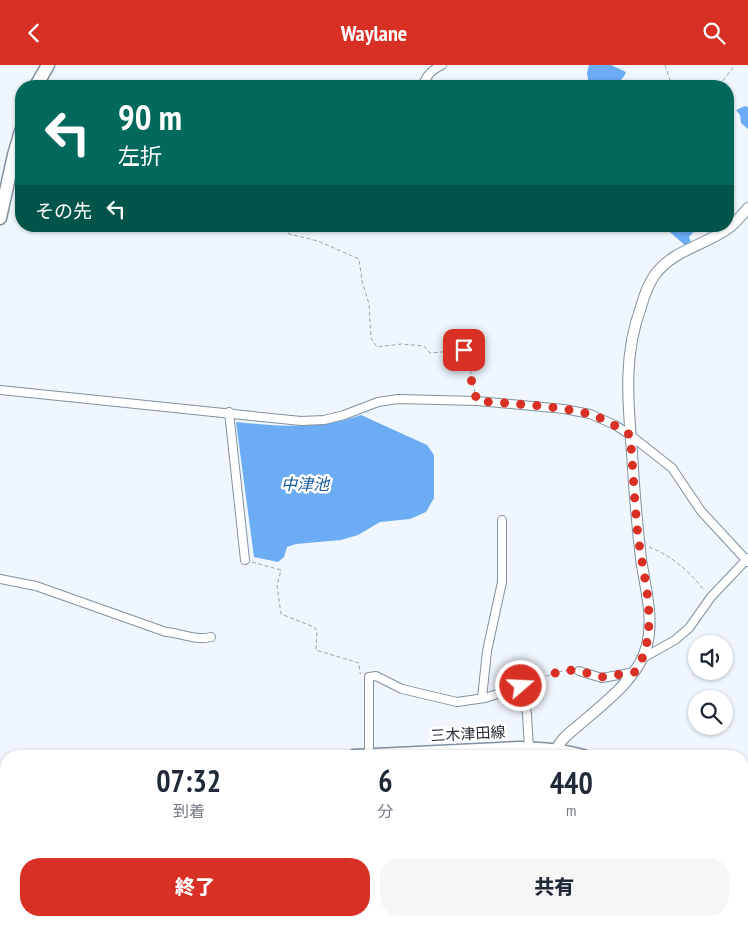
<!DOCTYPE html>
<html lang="ja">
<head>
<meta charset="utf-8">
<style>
  body { margin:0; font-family:"PT Sans Narrow","Noto Sans JP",sans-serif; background:#f6f6f7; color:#1f2937; height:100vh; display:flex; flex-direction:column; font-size:19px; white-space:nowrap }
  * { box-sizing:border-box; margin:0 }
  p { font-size:16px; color:#747a83 }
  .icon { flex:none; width:28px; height:28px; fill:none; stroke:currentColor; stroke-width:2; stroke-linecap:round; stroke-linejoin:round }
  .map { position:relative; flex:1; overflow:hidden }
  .details { position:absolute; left:0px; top:685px; width:749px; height:176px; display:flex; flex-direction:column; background:#fff; border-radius:20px 20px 0 0; box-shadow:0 1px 4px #0004 }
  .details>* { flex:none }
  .hud { position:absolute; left:15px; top:15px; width:719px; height:152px; border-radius:20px; box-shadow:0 1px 4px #0004; background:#00695c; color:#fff; overflow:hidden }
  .controls { position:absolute; left:688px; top:570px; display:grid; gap:10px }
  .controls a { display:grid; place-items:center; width:45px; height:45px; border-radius:50%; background:#fff; box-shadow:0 1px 4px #0004; font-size:25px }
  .pin { position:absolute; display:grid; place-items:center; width:42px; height:42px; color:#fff; margin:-21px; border-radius:10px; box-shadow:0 2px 8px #0006 }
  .me { position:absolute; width:55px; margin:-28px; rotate:71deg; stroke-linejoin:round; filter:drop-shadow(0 0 4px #0008) }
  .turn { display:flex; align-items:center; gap:18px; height:105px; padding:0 20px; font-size:22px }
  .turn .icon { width:65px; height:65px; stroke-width:2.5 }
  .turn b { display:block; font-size:35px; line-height:42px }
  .then { display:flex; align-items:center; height:48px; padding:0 20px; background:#0003; gap:10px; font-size:19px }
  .eta { display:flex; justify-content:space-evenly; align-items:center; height:85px; text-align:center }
  .eta b { font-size:30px; font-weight:800; line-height:35px }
  .primary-button { display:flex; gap:10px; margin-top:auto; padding:10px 20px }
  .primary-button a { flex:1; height:58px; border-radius:20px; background:#d93025; color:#fff; font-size:20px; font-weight:800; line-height:58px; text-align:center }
  .primary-button a+a { background:#f6f6f7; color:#1f2937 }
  header { display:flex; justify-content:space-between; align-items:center; height:65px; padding:0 20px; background:#d93025; color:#fff; font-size:22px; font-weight:800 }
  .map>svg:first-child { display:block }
</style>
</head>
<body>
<header><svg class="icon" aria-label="back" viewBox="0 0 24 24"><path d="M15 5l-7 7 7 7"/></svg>Waylane<svg class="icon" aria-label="search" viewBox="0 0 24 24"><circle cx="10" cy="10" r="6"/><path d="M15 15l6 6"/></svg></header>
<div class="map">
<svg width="748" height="861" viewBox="0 0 748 861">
  <rect width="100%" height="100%" fill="#eff6fd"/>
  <!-- water -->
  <g fill="#6bacf4">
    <path d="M 589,0 L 611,0 L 626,7 C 620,23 604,21 589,21 L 587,8 Z"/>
    <path d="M 745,41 L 748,42 L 748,64 L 741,58 L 740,50 L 736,45 Z"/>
    <path d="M 663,161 L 699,161 L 689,172 L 692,180 L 687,182 Z"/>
    <path d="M 361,350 L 427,380 L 434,390 L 434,433 L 426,447 L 410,454 L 380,457 L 358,470 L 341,475 L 296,479 L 287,482 L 284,492 L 278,497 L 254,492 L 236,357 C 279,361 320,365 361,350 Z"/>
  </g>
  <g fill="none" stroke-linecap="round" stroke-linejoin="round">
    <defs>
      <g id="minor">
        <path d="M 423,21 C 426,10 432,5 442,0"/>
        <path d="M 0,325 L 301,356 L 324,355 L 344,350 L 378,337 L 398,334 L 477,336 L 564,344 L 590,349 L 615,360 L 630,370 L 672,403 L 701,446 L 748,497"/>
        <path d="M 229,347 L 245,495"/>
        <path d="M 0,514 L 36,521 L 166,567 C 182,568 195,576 211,572"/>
        <path d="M 643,593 L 675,575 L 689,563 L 711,532 L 748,493"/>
        <path d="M 579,606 L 602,613 L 635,607"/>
        <path d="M 482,633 L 487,586 L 502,517 L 502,455"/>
        <path d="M 369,690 L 369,612 L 376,611 L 402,624 L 457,637 L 485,633 L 521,621 L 527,649 L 529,684"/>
        <path d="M 0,807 L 6,808"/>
        <path d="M 742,825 L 744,808 L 748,792"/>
        <path d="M 606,855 L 647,861"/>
        <path d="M 91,861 L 91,855"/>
        <path d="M 718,861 L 722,855"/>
      </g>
      <g id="tertiary">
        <path d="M 554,691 C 558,676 568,669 579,660 C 603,639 640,612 647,580 C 654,552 645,522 641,494 C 637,459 634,423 632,388 C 628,338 623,290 641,242 C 644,231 648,220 654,211 C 673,184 705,181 730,162 C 737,157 742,149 748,143"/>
        <path d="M 520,861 L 521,855"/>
      </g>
      <g id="primary">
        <path d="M 36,21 L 48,0"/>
        <path d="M 0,153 L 14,90 L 21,66"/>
        <path d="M 354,691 L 519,683 C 540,684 563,685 583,691"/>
        <path d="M 742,745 L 748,746"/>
        <path d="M 0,852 L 6,853"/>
        <path d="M 41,855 L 73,855"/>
      </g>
    </defs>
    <!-- minor casing -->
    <use href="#minor" stroke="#8090a1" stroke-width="10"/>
    <!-- tertiary casing -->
    <use href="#tertiary" stroke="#8090a1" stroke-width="12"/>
    <!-- primary casing -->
    <use href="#primary" stroke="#8090a1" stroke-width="15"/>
    <!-- path -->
    <g stroke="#9da4ab" stroke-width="1" stroke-dasharray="4 2.5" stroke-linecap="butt">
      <path d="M 665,0 L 672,21"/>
      <path d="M 719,21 L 735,0"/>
      <path d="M 288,161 L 289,169 L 318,176 L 359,194 L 362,216 L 369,239 L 371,273 L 377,282 L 401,279 L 424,281 L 430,288 L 464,285 L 467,288 L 475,328"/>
      <path d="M 649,482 C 671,490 690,507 704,525"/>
      <path d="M 252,497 L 281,505 L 277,521 L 281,549 L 314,562 L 317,565 L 316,585 L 359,598 L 360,608 L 361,609"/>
      <path d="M 528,618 L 558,607 L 570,605"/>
    </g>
    <!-- minor -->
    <use href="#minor" stroke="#fff" stroke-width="8"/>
    <!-- tertiary -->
    <use href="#tertiary" stroke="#fff" stroke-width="10"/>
    <!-- primary -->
    <use href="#primary" stroke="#fff" stroke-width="12"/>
  </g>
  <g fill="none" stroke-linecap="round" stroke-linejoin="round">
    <!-- route -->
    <path stroke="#d93025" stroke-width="9" stroke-dasharray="0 16.2" d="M 464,285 L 467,288 L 470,310 L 477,336 C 513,339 553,340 589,349 C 603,353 618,362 630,370 C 633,400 634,431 637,461 C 641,509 663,564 635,607 L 602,612 L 579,606 L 567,605 L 558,607 L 521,621"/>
  </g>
  <g text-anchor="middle" stroke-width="5" stroke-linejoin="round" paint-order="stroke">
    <!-- street labels -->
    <g font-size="15" fill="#232a31" stroke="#fff">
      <text transform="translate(468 669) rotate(-3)" y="5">三木津田線</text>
    </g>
    <!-- water labels -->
    <g font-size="16" font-style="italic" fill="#135899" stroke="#fff">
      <text x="305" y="425">中津池</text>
    </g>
  </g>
</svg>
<div class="controls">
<a><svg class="icon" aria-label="sound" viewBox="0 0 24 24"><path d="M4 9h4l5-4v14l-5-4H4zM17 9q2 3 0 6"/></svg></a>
<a><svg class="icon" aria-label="search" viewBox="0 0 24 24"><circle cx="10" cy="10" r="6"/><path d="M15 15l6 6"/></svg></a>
</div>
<div class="pin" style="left:464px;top:285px;background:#d93025"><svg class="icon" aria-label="arrive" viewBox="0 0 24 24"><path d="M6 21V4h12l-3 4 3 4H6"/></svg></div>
<svg class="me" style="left:521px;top:621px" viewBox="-20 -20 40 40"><circle r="17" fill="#d93025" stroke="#fff" stroke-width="3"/><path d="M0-11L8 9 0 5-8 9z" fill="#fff"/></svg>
<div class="hud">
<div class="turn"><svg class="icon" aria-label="left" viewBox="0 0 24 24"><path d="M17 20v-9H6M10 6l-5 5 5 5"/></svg><div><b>90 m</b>左折</div></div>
<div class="then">その先<svg class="icon" aria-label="left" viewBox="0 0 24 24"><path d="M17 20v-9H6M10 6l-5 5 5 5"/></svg></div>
</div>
<section class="details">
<div class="eta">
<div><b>07:32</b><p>到着</p></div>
<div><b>6</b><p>分</p></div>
<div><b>440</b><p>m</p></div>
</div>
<div class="primary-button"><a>終了</a><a>共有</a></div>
</section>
</div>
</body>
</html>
